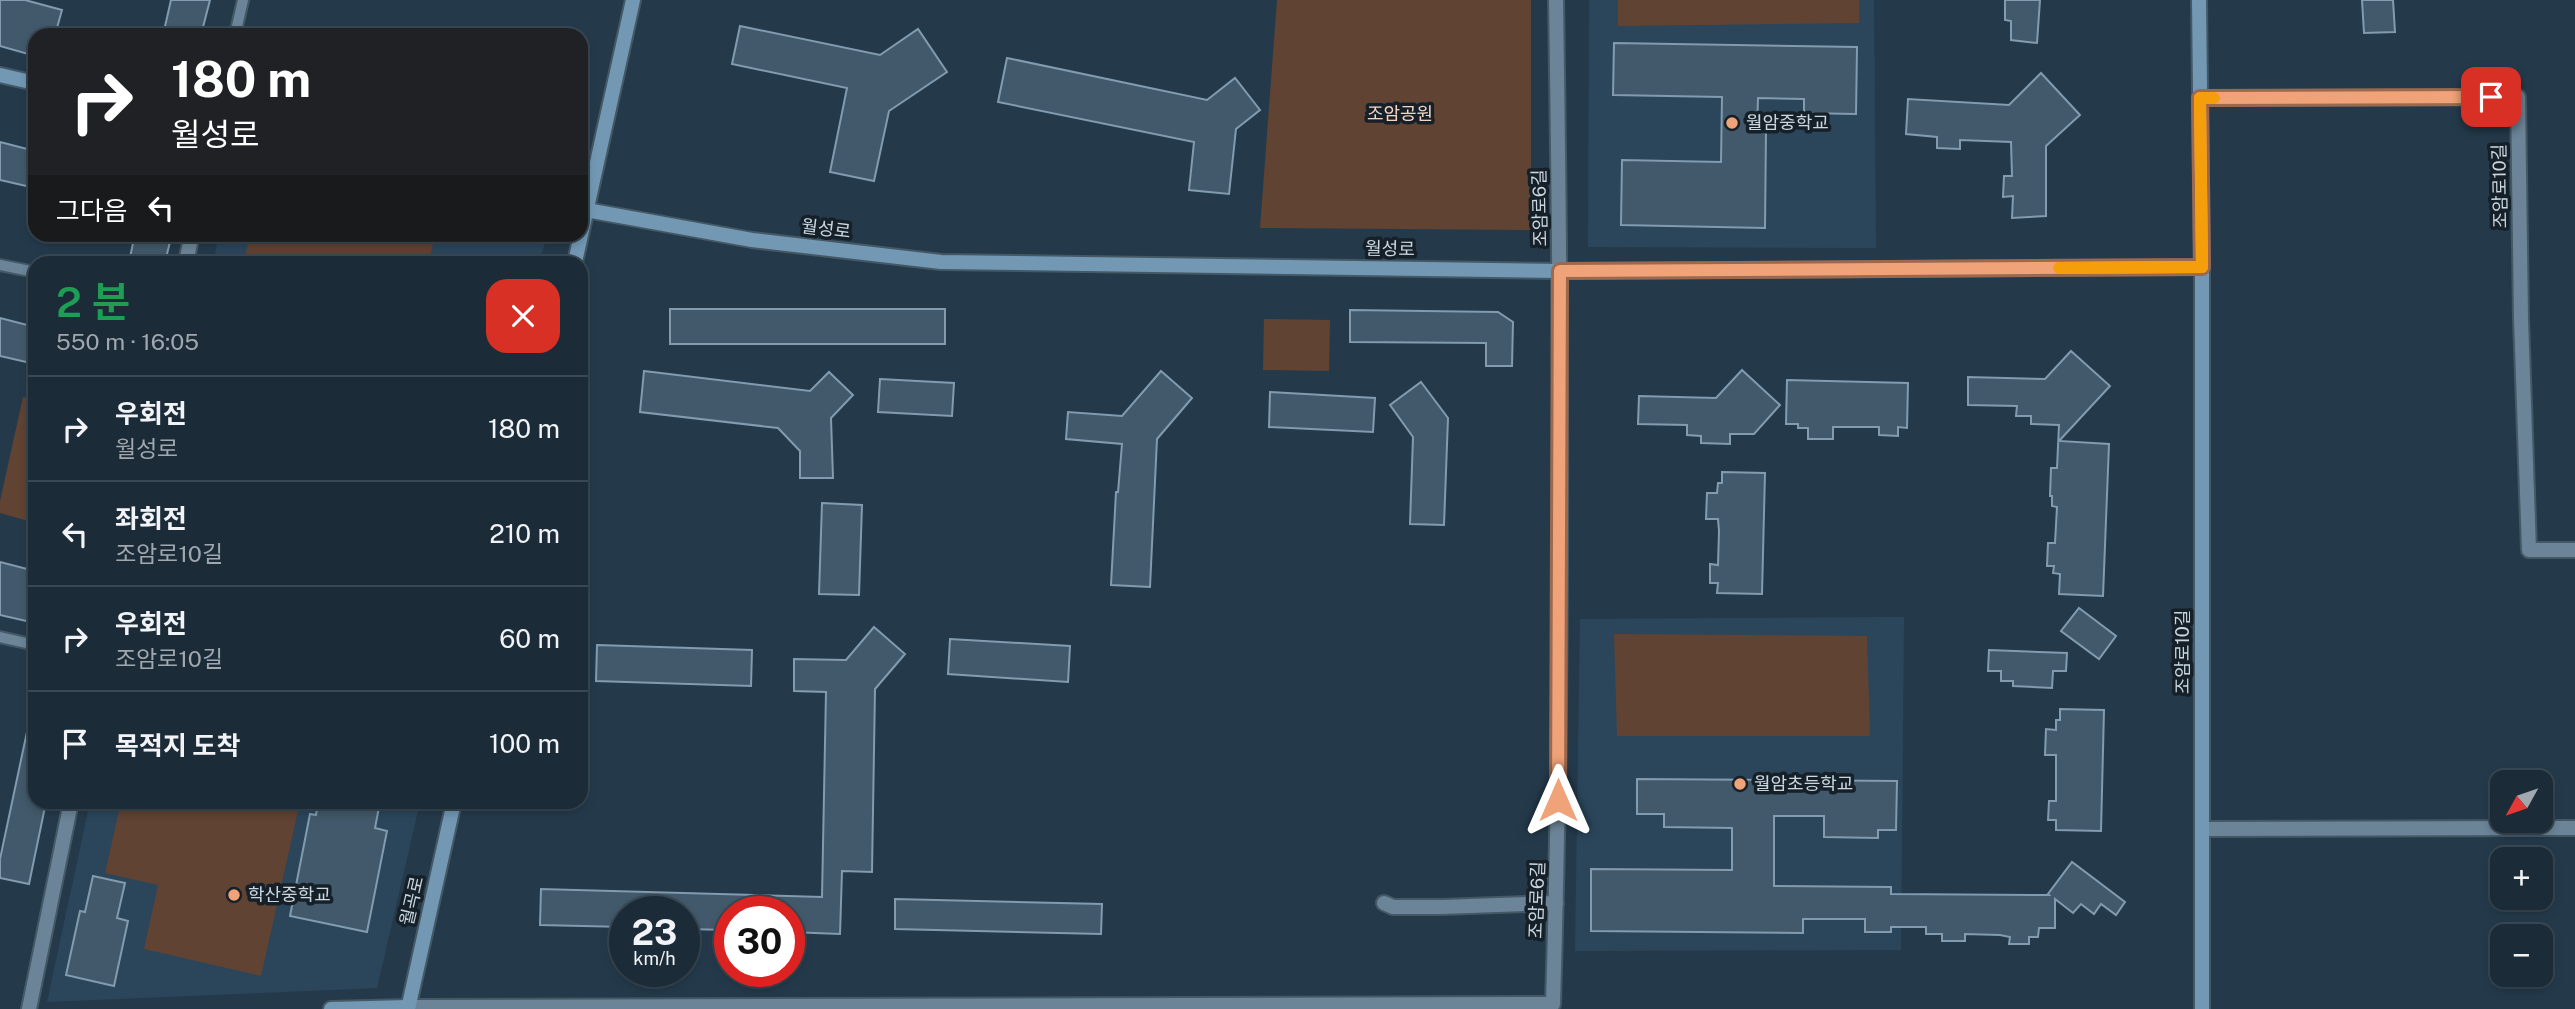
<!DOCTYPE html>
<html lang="ko">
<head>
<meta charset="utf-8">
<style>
  body { margin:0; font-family:"Public Sans","Noto Sans KR",sans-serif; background:#283843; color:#f1f3f6; height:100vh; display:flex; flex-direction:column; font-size:26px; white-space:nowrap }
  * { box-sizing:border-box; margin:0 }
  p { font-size:23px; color:#a0a7ae }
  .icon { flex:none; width:38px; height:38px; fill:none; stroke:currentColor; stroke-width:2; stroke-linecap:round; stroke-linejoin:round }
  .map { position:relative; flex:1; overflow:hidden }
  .drawer { position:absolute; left:28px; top:256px; width:560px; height:553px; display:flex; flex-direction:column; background:#1b2c38; border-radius:21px; box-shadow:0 4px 10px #0003,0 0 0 2px #394853 }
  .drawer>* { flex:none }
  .hud { position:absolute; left:28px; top:28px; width:560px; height:214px; border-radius:21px; box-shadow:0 4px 10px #0003,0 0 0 2px #394853; background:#202124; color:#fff; overflow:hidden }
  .needle { width:46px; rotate:230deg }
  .tools { position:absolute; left:2490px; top:770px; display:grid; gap:14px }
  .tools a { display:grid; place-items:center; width:63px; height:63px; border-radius:14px; background:#1b2c38; box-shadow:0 4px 10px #0003,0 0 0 2px #394853; font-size:35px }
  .speed { position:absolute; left:609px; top:896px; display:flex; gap:14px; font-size:35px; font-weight:700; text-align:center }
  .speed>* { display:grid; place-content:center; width:91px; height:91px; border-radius:50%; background:#1b2c38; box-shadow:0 4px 10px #0003,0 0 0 2px #394853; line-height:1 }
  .speed small { font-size:18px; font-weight:400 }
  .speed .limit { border:10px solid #d22; background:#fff; color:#111 }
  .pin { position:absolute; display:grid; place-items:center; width:60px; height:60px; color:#fff; margin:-30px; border-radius:14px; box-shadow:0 4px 10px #0006 }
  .me { position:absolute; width:77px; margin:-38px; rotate:0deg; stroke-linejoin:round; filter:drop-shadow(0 0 5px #0008) }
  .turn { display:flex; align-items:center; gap:24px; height:147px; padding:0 28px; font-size:32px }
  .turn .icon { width:91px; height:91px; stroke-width:2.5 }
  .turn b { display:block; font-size:49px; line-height:60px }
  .then { display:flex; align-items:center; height:66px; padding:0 28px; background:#0003; gap:14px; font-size:26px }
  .round { display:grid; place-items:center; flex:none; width:74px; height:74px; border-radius:21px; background:#283843 }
  .head { display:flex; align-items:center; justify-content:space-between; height:119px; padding:0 28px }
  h1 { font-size:42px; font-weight:600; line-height:52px; color:#1e9e55 }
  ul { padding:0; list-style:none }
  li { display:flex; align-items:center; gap:21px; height:105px; padding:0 28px; border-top:2px solid #394853 }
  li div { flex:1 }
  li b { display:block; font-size:26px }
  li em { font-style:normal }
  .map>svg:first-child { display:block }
</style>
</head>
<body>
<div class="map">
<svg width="2575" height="1009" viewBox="0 0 2575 1009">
  <rect width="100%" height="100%" fill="#243a4b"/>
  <!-- built -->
  <g fill="#2b465b">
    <path d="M 1589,0 L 1874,0 L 1876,248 L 1588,247 Z"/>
    <path d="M 537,234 L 546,237 L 540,262 L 213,262 L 219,235 Z"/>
    <path d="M 1904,617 L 1901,950 L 1575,951 L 1580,619 Z"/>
    <path d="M 90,802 L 420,802 L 377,988 L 47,1002 Z"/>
  </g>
  <!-- green -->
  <g fill="#604333">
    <path d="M 1277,0 L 1531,0 L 1531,230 L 1260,228 Z"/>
    <path d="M 1618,0 L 1859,0 L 1859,23 L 1618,26 Z"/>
    <path d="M 391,235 L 433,244 L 429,262 L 244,262 L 250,235 Z"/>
    <path d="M 1264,319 L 1330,320 L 1329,371 L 1263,370 Z"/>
    <path d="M 23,397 L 35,400 L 35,523 L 0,513 L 0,501 Z"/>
    <path d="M 1614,634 L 1867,636 L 1870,736 L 1617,736 Z"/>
    <path d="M 121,802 L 300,802 L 261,976 L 144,949 L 158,885 L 105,873 Z"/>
  </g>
  <!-- building -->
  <g fill="#41596a" stroke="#829baf" stroke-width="2">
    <path d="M 0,0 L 25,0 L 62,10 L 55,35 L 35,35 L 35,56 L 0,46 Z"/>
    <path d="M 171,0 L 210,0 L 201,35 L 163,35 Z"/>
    <path d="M 2005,0 L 2040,0 L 2037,43 L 2011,40 L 2011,21 L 2005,20 Z"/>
    <path d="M 2362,0 L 2393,0 L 2395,32 L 2364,33 Z"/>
    <path d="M 740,26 L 880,55 L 918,29 L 947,72 L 889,111 L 874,181 L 830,172 L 847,88 L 732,64 Z"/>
    <path d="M 1614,43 L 1857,47 L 1856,114 L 1804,113 L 1804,99 L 1758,98 L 1757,130 L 1766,130 L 1765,228 L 1621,225 L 1622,160 L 1721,162 L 1722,97 L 1613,95 Z"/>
    <path d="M 1007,58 L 1207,100 L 1235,78 L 1260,110 L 1236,129 L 1229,194 L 1189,190 L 1194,142 L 998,102 Z"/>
    <path d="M 2041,73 L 2080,115 L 2046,146 L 2046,216 L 2012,218 L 2013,196 L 2003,197 L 2004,176 L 2012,176 L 2011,142 L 1960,140 L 1960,149 L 1937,148 L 1937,137 L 1906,134 L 1908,99 L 2009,105 Z"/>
    <path d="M 0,142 L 35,151 L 35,188 L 0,180 Z"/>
    <path d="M 135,234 L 154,234 L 171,238 L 165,262 L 129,262 Z"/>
    <rect x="670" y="309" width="275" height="35"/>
    <path d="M 1350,310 L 1498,312 L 1513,322 L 1512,366 L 1486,366 L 1486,343 L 1350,342 Z"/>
    <path d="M 0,318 L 35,327 L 35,364 L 0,356 Z"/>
    <path d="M 2071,351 L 2110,386 L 2059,441 L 2109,444 L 2103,596 L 2059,594 L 2060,574 L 2053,573 L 2054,566 L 2047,566 L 2048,543 L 2055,543 L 2057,507 L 2052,506 L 2052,496 L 2050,496 L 2051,468 L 2057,468 L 2059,425 L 2031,424 L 2031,416 L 2016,416 L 2017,406 L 1968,405 L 1968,377 L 2045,379 Z"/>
    <path d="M 1742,370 L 1780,405 L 1754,434 L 1730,434 L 1730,444 L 1701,443 L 1701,436 L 1687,435 L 1687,425 L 1638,424 L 1639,396 L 1716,398 Z"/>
    <path d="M 644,371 L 810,391 L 829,372 L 853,395 L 831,418 L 833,478 L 800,478 L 800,451 L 778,428 L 640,412 Z"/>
    <path d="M 1161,371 L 1192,398 L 1157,439 L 1150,587 L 1111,585 L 1116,492 L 1118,492 L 1122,444 L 1066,439 L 1068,412 L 1122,416 Z"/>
    <path d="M 880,379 L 954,383 L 952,416 L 878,412 Z"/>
    <path d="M 1787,380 L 1908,383 L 1907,428 L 1898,427 L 1898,436 L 1879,435 L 1879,427 L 1833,427 L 1833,439 L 1808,439 L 1808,428 L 1798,428 L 1798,424 L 1786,424 Z"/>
    <path d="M 1421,382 L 1448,418 L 1444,525 L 1410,524 L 1413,437 L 1390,405 Z"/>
    <path d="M 1270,392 L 1375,398 L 1373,432 L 1269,427 Z"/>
    <path d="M 1722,472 L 1765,473 L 1762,594 L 1717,593 L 1718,583 L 1710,583 L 1710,564 L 1718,565 L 1719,531 L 1718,519 L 1706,519 L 1707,493 L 1717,493 L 1718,483 L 1722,483 Z"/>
    <path d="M 822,503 L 862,505 L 859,595 L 819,594 Z"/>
    <path d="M 0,562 L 35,571 L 35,623 L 0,615 Z"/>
    <path d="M 2079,608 L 2116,636 L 2099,659 L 2061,631 Z"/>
    <path d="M 874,627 L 905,654 L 875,689 L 872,872 L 842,871 L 840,934 L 789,932 L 789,912 L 730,912 L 730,930 L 684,929 L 684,912 L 625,912 L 625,927 L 540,925 L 541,889 L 822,897 L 826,692 L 794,691 L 794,659 L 846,660 Z"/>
    <path d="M 950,639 L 1070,646 L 1068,682 L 948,674 Z"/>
    <path d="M 597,645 L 752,650 L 751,686 L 596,681 Z"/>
    <path d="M 1989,650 L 2067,653 L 2066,671 L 2053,671 L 2052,688 L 2013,686 L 2013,681 L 2001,681 L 2001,671 L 1988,671 Z"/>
    <path d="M 2060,709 L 2104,710 L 2101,831 L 2056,830 L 2056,820 L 2048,820 L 2049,801 L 2056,801 L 2056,755 L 2045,755 L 2046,729 L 2056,730 L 2056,720 L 2060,720 Z"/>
    <path d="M 28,727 L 35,728 L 35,802 L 46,802 L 29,884 L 0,878 L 0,859 Z"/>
    <path d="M 1637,779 L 1897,781 L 1896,830 L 1878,830 L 1878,838 L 1824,837 L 1824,816 L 1774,816 L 1774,886 L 1891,887 L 1891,894 L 2049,895 L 2048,894 L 2072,862 L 2125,902 L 2116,915 L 2101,904 L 2094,914 L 2081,904 L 2073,913 L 2055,899 L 2055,928 L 2039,928 L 2038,937 L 2029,937 L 2029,944 L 2009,944 L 2010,937 L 2000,935 L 1965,934 L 1965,941 L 1942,941 L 1942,934 L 1926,934 L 1926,927 L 1891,927 L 1891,932 L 1865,932 L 1865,919 L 1803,919 L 1803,933 L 1591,931 L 1591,869 L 1732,870 L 1732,828 L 1664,827 L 1664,814 L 1637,814 Z"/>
    <path d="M 318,802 L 380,802 L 375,828 L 387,831 L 367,932 L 290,916 L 310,814 L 316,815 Z"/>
    <path d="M 93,876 L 125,883 L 117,918 L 128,921 L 114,986 L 66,975 L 80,911 L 85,912 Z"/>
    <path d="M 895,899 L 1102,904 L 1101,934 L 895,929 Z"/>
  </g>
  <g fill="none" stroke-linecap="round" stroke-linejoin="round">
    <defs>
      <g id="lane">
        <path d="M 235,35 L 243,0"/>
        <path d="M 0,265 L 35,272"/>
        <path d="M 0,637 L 35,645"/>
      </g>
      <g id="street">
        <path d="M 2200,98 L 2518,97 L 2521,319 L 2529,550 L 2575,550"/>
        <path d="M 186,262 L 192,234"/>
        <path d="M 2202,829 L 2575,828"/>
        <path d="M 1384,903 L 1393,907 L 1442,907 L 1556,903"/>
        <path d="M 408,1007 L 1553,1004 C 1563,670 1561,335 1556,0"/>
        <path d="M 29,1009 L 71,802"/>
      </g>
      <g id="secondary">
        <path d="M 2199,0 L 2202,267 L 2202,1009"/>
        <path d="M 0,75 L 35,83"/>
        <path d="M 581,209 L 752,240 L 941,262 L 1560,271 L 2202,267"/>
        <path d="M 575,262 L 633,0"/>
        <path d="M 331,1009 L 408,1007"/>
        <path d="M 408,1009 L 454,802"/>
      </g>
    </defs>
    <!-- lane casing -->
    <use href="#lane" stroke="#445865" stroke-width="14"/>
    <!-- street casing -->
    <use href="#street" stroke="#445865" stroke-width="18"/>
    <!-- secondary casing -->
    <use href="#secondary" stroke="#445865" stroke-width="18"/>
    <!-- lane -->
    <use href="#lane" stroke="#6b8497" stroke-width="10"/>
    <!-- street -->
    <use href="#street" stroke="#6b8497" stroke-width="14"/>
    <!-- secondary -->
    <use href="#secondary" stroke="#7298b4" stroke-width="14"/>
  </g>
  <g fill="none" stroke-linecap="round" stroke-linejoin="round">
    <defs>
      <path id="route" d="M 1558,800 L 1560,271 L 2202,267 L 2200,98 L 2491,97"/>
    </defs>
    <!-- route casing -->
    <use href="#route" stroke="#9c694e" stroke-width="18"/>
    <!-- route -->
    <use href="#route" stroke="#f0a278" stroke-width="12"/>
    <!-- slow -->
    <path stroke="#f59e0b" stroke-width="12" d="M 2059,268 L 2202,267 L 2200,98 L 2214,98"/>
  </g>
  <!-- markers -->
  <g fill="#f0a278" stroke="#162028" stroke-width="2.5">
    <circle cx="1732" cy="123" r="7"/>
    <circle cx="1740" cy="784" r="7"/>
    <circle cx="234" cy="895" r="7"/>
  </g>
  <g text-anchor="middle" stroke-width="7" stroke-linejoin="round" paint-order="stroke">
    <!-- park labels -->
    <g font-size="18" fill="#f4d5c4" stroke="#162028">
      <text x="1400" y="120">조암공원</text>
    </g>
    <!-- poi labels -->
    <g font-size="18" fill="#cad7e1" stroke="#162028" text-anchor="start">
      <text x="1746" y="129">월암중학교</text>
      <text x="1754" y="790">월암초등학교</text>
      <text x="248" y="901">학산중학교</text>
    </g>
    <!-- street labels -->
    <g font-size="18" fill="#cad7e1" stroke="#162028">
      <text transform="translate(2500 186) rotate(-91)" y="6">조암로10길</text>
      <text transform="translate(1540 208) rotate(-91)" y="6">조암로6길</text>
      <text transform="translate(826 229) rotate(7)" y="6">월성로</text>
      <text transform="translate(1390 249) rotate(1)" y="6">월성로</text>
      <text transform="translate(2183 652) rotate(-90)" y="6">조암로10길</text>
      <text transform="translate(1537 900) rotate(-88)" y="6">조암로6길</text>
      <text transform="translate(412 901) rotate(-77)" y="6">월곡로</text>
    </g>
  </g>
</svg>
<div class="tools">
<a><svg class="needle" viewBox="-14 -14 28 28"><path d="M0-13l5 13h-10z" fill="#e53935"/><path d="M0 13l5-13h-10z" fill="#a0a7ae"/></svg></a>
<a>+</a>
<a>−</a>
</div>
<div class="speed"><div>23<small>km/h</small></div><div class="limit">30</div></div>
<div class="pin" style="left:2491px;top:97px;background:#d93025"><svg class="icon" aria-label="arrive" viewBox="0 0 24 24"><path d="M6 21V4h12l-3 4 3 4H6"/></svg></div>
<svg class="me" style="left:1558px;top:800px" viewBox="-20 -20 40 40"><path d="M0-17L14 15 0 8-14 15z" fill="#f0a278" stroke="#fff" stroke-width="4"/></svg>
<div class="hud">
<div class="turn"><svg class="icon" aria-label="right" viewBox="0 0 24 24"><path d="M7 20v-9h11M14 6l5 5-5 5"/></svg><div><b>180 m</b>월성로</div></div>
<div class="then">그다음<svg class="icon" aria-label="left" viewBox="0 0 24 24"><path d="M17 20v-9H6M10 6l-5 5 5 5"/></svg></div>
</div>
<section class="drawer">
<div class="head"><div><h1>2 분</h1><p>550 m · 16:05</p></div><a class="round" style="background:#d93025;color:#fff"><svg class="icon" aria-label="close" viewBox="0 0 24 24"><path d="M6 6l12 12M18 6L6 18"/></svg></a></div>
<ul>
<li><svg class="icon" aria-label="right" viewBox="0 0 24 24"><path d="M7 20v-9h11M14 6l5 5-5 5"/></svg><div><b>우회전</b><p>월성로</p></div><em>180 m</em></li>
<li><svg class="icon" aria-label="left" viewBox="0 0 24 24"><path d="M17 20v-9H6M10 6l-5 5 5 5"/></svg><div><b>좌회전</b><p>조암로10길</p></div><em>210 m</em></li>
<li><svg class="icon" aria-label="right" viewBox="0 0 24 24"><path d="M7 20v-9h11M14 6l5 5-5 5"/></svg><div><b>우회전</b><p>조암로10길</p></div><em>60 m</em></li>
<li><svg class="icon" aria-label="arrive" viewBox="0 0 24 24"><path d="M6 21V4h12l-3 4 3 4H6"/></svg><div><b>목적지 도착</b></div><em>100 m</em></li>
</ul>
</section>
</div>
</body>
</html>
